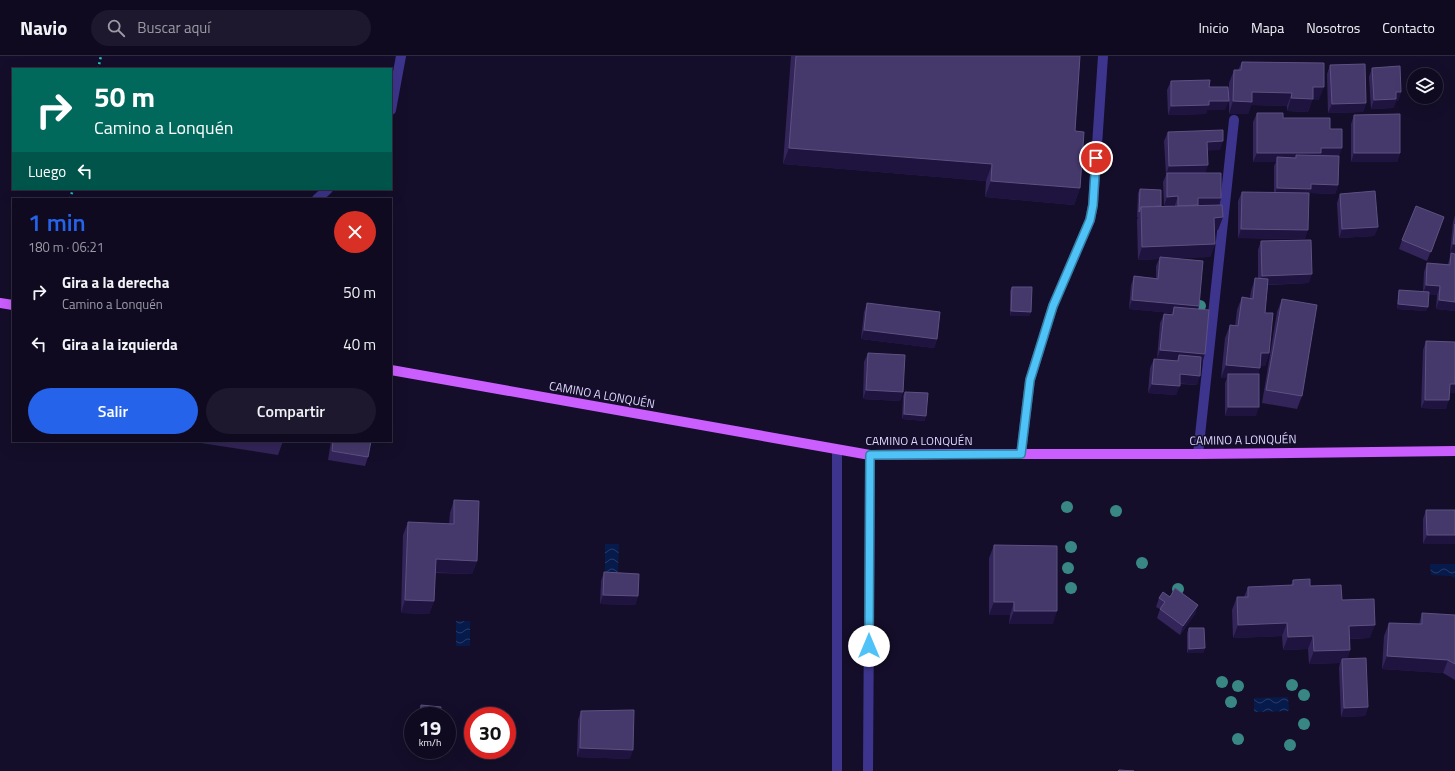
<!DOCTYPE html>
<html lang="es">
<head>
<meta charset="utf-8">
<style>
  body { margin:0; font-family:"Titillium Web",sans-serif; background:#1d182d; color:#f1f3f6; height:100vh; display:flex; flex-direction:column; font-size:15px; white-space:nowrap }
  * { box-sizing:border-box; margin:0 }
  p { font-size:13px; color:#9b9aa5 }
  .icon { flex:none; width:22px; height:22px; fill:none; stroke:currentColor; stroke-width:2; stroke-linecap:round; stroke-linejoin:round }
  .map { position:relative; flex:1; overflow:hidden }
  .sheet { position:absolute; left:12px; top:142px; width:380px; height:244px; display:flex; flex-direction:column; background:#0f0a20; border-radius:0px; box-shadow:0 4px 16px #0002,0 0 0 1px #2f2b3e }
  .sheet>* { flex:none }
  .guide { position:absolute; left:12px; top:12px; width:380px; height:122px; border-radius:0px; box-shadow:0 4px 16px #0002,0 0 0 1px #2f2b3e; background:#00695c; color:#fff; overflow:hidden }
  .buttons { position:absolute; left:1407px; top:12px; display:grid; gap:8px }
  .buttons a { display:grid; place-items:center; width:36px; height:36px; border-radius:50%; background:#0f0a20; box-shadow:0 4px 16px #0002,0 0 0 1px #2f2b3e; font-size:20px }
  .speed { position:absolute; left:404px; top:651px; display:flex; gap:8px; font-size:20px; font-weight:700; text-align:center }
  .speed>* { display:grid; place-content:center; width:52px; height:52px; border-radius:50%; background:#0f0a20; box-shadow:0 4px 16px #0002,0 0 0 1px #2f2b3e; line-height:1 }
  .speed small { font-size:10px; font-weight:400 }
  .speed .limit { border:6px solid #d22; background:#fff; color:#111 }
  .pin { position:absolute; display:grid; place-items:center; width:34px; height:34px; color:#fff; margin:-17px; border:2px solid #fff; border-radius:50%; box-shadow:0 1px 4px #0007 }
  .me { position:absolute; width:44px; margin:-22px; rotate:0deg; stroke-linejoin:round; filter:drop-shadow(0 0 3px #0008) }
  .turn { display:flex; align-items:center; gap:14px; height:84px; padding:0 16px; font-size:18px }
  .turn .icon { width:52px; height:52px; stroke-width:2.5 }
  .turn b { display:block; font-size:28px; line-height:34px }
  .then { display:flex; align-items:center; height:38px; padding:0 16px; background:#0003; gap:8px; font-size:15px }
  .round { display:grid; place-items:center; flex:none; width:42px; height:42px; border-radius:21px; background:#1d182d }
  .headline { display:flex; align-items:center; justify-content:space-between; height:68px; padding:0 16px }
  h1 { font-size:24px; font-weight:600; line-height:30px; color:#2563eb }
  .cta { display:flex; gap:8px; margin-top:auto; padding:8px 16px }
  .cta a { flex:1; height:46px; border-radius:24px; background:#2563eb; color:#fff; font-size:16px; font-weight:600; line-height:46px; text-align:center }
  .cta a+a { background:#1d182d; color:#f1f3f6 }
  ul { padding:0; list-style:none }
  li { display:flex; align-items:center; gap:12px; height:52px; padding:0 16px }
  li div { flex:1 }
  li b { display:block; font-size:15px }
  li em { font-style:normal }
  header { display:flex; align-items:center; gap:24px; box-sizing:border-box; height:56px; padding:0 20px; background:#0f0a20; border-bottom:1px solid #2f2b3e }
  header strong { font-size:19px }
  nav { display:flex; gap:22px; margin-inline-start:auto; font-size:14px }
  .search { width:280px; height:36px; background:#1d182d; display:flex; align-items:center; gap:10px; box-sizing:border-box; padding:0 14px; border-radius:22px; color:#9b9aa5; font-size:15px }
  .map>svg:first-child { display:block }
</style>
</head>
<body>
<header>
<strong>Navio</strong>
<div class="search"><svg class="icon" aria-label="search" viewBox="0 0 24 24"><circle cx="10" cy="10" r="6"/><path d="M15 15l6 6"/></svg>Buscar aquí</div>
<nav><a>Inicio</a><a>Mapa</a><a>Nosotros</a><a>Contacto</a></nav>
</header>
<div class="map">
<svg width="1455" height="715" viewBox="0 0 1455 715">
  <defs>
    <pattern id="water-waves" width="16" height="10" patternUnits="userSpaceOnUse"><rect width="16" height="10" fill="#061b4b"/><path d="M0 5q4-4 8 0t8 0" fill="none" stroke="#2a3b66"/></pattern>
  </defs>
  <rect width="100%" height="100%" fill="#140e2a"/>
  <!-- water -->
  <g fill="url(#water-waves)">
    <path d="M 605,488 L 619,488 L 618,516 L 605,516 Z"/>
    <path d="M 1430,508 L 1455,508 L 1455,522 L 1451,520 L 1431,519 Z"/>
    <rect x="456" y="565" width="14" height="25"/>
    <path d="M 1288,641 L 1289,655 L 1254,656 L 1254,642 Z"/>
  </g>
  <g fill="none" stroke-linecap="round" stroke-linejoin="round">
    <!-- path -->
    <g stroke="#25c5c4" stroke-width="2.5" stroke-dasharray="2 3" stroke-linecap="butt">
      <path d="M 98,13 L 101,0"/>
      <path d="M 70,143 L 73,133"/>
    </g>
    <!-- service -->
    <path stroke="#3d358d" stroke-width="10" d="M 1021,398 L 1030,324 L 1053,250 L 1090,164 L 1093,149 L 1103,0"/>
    <!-- minor -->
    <g stroke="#3d358d" stroke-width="10">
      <path d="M 391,54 L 401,0"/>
      <path d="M 317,143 L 328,133"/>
      <path d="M 1198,398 L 1234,64"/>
      <path d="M 837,715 L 837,394"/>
      <path d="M 868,715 L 870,399"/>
    </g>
    <!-- primary -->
    <g stroke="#cb5eff" stroke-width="10">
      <path d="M 0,247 L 13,249"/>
      <path d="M 391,314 L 870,399 L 954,398 L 1198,398 L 1455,395"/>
    </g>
  </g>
  <!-- trees -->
  <g fill="#398784">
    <circle cx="1200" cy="250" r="6"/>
    <circle cx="1067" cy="451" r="6"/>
    <circle cx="1116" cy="455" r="6"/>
    <circle cx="1071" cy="491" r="6"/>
    <circle cx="1142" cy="507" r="6"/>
    <circle cx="1068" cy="512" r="6"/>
    <circle cx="1071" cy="532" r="6"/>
    <circle cx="1178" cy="533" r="6"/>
    <circle cx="1222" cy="626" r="6"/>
    <circle cx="1292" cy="629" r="6"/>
    <circle cx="1238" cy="630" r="6"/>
    <circle cx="1304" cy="639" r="6"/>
    <circle cx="1231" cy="646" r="6"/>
    <circle cx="1304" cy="668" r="6"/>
    <circle cx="1238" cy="683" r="6"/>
    <circle cx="1290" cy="689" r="6"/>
  </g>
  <!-- wall -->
  <g fill="#332559">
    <path d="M 791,0 L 1080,0 L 1075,75 L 1080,132 L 1074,149 L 985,141 L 986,125 L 783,108 Z"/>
    <path d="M 1242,6 L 1319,44 L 1312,44 L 1308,56 L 1287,55 L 1287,50 L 1251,49 L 1248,58 L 1229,58 L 1229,27 L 1234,14 L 1238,14 Z"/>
    <path d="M 1330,9 L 1366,47 L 1363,56 L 1328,57 L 1327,18 Z"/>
    <path d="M 1372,12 L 1401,36 L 1398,45 L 1396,45 L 1393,52 L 1371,53 L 1369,21 Z"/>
    <path d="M 1171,25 L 1209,31 L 1225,54 L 1207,54 L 1206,58 L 1168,59 L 1167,34 Z"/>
    <path d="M 1257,57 L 1283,62 L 1330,73 L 1339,101 L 1338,129 L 1335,138 L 1310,137 L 1309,140 L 1305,183 L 1238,182 L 1238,145 L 1242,136 L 1274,137 L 1274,110 L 1276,106 L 1253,106 L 1253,66 Z"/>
    <path d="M 1354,59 L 1400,97 L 1397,106 L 1351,106 L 1351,68 Z"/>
    <path d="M 1168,76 L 1220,94 L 1208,94 L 1205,117 L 1221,142 L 1219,149 L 1223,161 L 1218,174 L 1214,174 L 1215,188 L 1210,201 L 1172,202 L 1199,250 L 1198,253 L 1202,307 L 1201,307 L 1197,329 L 1180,328 L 1176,339 L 1148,337 L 1150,312 L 1154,303 L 1157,303 L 1160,267 L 1164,258 L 1171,258 L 1172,257 L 1129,253 L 1131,229 L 1134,220 L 1156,222 L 1156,210 L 1159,203 L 1138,204 L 1137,164 L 1138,161 L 1137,161 L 1138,137 L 1140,133 L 1161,150 L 1175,150 L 1175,149 L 1164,150 L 1163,126 L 1166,119 L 1164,85 Z"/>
    <path d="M 1340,138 L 1378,171 L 1374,180 L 1339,182 L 1337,147 Z"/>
    <path d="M 1455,159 L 1455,197 L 1450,197 L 1453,166 Z"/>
    <path d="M 1444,161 L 1427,205 L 1399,193 L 1402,184 Z"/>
    <path d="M 1261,185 L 1309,227 L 1268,229 L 1265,257 L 1269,297 L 1265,310 L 1260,310 L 1258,318 L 1256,360 L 1225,360 L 1225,327 L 1227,322 L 1221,322 L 1225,282 L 1230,269 L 1235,270 L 1237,254 L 1242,241 L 1250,242 L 1251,235 L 1255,222 L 1258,222 L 1258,194 Z"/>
    <path d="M 1451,197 L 1455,198 L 1455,255 L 1436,253 L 1437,239 L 1429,238 L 1426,255 L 1397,253 L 1398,239 L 1399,234 L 1423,236 L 1424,216 L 1427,207 L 1448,208 Z"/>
    <path d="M 1012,231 L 1031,256 L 1029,260 L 1010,260 L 1010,235 Z"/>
    <path d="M 1282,243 L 1302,340 L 1297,353 L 1262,347 L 1277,256 Z"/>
    <path d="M 867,247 L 937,283 L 934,292 L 861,283 L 864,256 Z"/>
    <path d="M 1426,285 L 1455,286 L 1455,337 L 1449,337 L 1446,353 L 1421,352 L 1423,294 Z"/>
    <path d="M 868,297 L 903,336 L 900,345 L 863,343 L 864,306 Z"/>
    <path d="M 905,336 L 925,365 L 902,363 L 903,340 Z"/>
    <path d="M 188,385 L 283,385 L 278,399 Z"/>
    <path d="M 331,385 L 371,385 L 368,401 L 365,410 L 328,404 Z"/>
    <path d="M 454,444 L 477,505 L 472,518 L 435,517 L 434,545 L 429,558 L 401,557 L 403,479 L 408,466 L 449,468 L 450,457 Z"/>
    <path d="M 1426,454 L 1455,454 L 1423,488 L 1423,463 Z"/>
    <path d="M 994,489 L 1053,568 L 1009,568 L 1010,559 L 989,559 L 989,502 Z"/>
    <path d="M 604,516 L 638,540 L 635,549 L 600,548 L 601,525 Z"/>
    <path d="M 1293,524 L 1310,530 L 1342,544 L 1370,582 L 1350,583 L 1350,594 L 1347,603 L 1368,651 L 1365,660 L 1341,661 L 1339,612 L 1340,607 L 1309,608 L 1308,593 L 1283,594 L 1282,580 L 1233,582 L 1232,554 L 1237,541 L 1244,541 L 1248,531 L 1291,529 Z"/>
    <path d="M 1170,541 L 1198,549 L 1195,558 L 1180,579 L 1157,562 L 1160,553 L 1156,551 L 1159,542 Z"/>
    <path d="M 1422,557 L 1455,575 L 1455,624 L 1443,617 L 1382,613 L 1384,580 L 1389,567 L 1419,568 Z"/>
    <path d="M 1189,572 L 1205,592 L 1203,597 L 1187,597 L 1187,577 Z"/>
    <path d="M 421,649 L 440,660 L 419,660 L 419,654 Z"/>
    <path d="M 581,655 L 630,703 L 577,701 L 578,664 Z"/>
  </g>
  <!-- shaded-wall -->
  <g fill="#1f143f">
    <path d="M 1313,31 L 1324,31 L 1319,44 L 1312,44 L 1308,56 L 1287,55 L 1291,42 Z"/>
    <path d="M 1252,36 L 1292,37 L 1287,50 L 1251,49 L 1248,58 L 1229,58 L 1233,45 Z"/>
    <path d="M 1396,36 L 1401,36 L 1398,45 L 1396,45 L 1393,52 L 1371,53 L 1374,44 Z"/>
    <path d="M 1209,45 L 1229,45 L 1225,54 L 1207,54 L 1206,58 L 1168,59 L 1171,50 Z"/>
    <path d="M 1366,47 L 1363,56 L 1328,57 L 1332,48 Z"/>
    <path d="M 1223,85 L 1220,94 L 1204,95 L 1207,86 Z"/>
    <path d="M 789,92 L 992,108 L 986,125 L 783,108 Z"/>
    <path d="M 1321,92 L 1342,92 L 1339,101 L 1296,102 L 1296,99 L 1294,106 L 1277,101 L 1276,106 L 1253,106 L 1257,97 Z"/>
    <path d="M 1354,97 L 1400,97 L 1397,106 L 1351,106 Z"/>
    <path d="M 1208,109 L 1205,118 L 1167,117 L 1166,119 L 1169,110 Z"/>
    <path d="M 991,125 L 1080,132 L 1074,149 L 985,141 Z"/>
    <path d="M 1311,128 L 1338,129 L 1335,138 L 1310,137 L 1308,142 L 1274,141 L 1277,132 Z"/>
    <path d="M 1178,140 L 1175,149 L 1164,150 L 1167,141 Z"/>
    <path d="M 1198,142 L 1221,142 L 1218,150 L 1194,151 Z"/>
    <path d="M 1223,161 L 1218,174 L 1209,175 L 1214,162 Z"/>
    <path d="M 1378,171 L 1374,180 L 1339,182 L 1342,173 Z"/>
    <path d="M 1241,173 L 1308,174 L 1305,183 L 1238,182 Z"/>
    <path d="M 1215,188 L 1210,201 L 1160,203 L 1160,201 L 1159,203 L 1138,204 L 1142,191 Z"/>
    <path d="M 1453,188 L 1455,188 L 1455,197 L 1450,197 Z"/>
    <path d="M 1312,218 L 1309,227 L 1259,229 L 1262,220 Z"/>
    <path d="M 1426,229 L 1440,230 L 1437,239 L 1423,238 Z"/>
    <path d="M 1132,244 L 1199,250 L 1196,259 L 1174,251 L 1172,257 L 1129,253 Z"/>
    <path d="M 1439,244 L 1455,246 L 1455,255 L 1436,253 Z"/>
    <path d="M 1398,248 L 1428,251 L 1426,255 L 1397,253 Z"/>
    <path d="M 1011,255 L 1031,256 L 1029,260 L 1010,260 Z"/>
    <path d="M 864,274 L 937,283 L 934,292 L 861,283 Z"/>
    <path d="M 1160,294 L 1205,298 L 1202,307 L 1178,305 L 1179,299 L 1177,305 L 1157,303 Z"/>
    <path d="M 1261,297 L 1269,297 L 1265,310 L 1257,310 Z"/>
    <path d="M 1226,309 L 1260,312 L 1256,325 L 1228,318 L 1227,322 L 1221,322 Z"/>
    <path d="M 1180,318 L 1200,320 L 1197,329 L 1177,327 Z"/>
    <path d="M 1152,328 L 1180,330 L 1176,339 L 1148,337 Z"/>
    <path d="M 1450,328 L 1455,328 L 1455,337 L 1446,337 Z"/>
    <path d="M 866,334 L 903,336 L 900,345 L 863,343 Z"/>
    <path d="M 1425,344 L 1449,344 L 1446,353 L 1421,352 Z"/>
    <path d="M 1228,351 L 1259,351 L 1256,360 L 1225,360 Z"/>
    <path d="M 904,358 L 926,360 L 925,365 L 902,363 Z"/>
    <path d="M 1427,479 L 1455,479 L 1455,488 L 1423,488 Z"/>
    <path d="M 436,503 L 477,505 L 472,518 L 431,516 Z"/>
    <path d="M 603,539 L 638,540 L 635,549 L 600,548 Z"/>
    <path d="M 405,544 L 434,545 L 429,558 L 401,557 Z"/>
    <path d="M 994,546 L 1014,546 L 1010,559 L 989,559 Z"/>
    <path d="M 1198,549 L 1195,558 L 1180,579 L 1183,570 Z"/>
    <path d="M 1014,555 L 1057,555 L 1053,568 L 1009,568 Z"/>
    <path d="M 1287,567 L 1282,580 L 1233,582 L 1238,569 Z"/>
    <path d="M 1375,569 L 1370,582 L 1344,583 L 1349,570 Z"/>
    <path d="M 1313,580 L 1308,593 L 1283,594 L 1288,581 Z"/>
    <path d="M 1205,592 L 1203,597 L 1187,597 L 1189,593 Z"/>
    <path d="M 1350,594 L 1346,607 L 1342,603 L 1340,607 L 1309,608 L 1314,595 Z"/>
    <path d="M 1387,600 L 1448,604 L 1443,617 L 1382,613 Z"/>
    <path d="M 1368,651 L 1365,660 L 1341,661 L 1344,652 Z"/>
    <path d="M 580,692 L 633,694 L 630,703 L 577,701 Z"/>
  </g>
  <!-- building -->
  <g fill="#45386b" stroke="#5d5182">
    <path d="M 796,0 L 1080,0 L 1075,75 L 1084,76 L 1080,132 L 991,125 L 992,108 L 789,92 Z"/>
    <path d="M 1242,6 L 1324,7 L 1324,31 L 1313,31 L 1313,43 L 1291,42 L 1292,37 L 1252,36 L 1252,46 L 1233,45 L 1234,14 L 1241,14 Z"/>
    <path d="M 1365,8 L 1366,47 L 1332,48 L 1330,9 Z"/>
    <path d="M 1400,10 L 1401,36 L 1396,36 L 1396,43 L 1374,44 L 1372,12 Z"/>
    <path d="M 1210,24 L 1209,31 L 1228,31 L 1229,45 L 1209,45 L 1209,49 L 1171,50 L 1171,25 Z"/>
    <path d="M 1257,57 L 1283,57 L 1283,62 L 1330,62 L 1330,73 L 1342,73 L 1342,92 L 1321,92 L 1321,97 L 1257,97 Z"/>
    <path d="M 1400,58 L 1400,97 L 1354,97 L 1354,59 Z"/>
    <path d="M 1223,74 L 1223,85 L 1207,86 L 1208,109 L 1169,110 L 1168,76 Z"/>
    <path d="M 1296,99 L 1339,100 L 1338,129 L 1311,128 L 1311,133 L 1277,132 L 1277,101 L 1296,102 Z"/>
    <path d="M 1167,117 L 1221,117 L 1221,142 L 1198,142 L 1198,149 L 1178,150 L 1178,140 L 1167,141 Z"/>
    <path d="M 1140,133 L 1161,134 L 1161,150 L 1141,151 L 1139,156 Z"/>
    <path d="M 1375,135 L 1378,171 L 1342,173 L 1340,138 Z"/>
    <path d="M 1242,136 L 1309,137 L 1308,174 L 1241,173 Z"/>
    <path d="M 1222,149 L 1223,161 L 1214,162 L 1215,188 L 1142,191 L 1141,151 Z"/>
    <path d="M 1416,150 L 1444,161 L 1431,196 L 1402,184 Z"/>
    <path d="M 1455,168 L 1455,188 L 1453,188 Z"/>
    <path d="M 1311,184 L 1312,218 L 1262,220 L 1261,185 Z"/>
    <path d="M 1451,197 L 1455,198 L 1455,246 L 1439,244 L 1440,230 L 1426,229 L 1427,207 L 1450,209 Z"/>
    <path d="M 1160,201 L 1203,205 L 1199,250 L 1132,244 L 1134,220 L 1158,223 Z"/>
    <path d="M 1255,222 L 1268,223 L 1265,257 L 1273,257 L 1269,297 L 1261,297 L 1260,312 L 1226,309 L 1230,269 L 1238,270 L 1242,241 L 1253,243 Z"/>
    <path d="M 1012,231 L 1032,231 L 1031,256 L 1011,255 Z"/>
    <path d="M 1399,234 L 1429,236 L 1428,251 L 1398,248 Z"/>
    <path d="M 1282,243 L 1317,249 L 1302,340 L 1266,334 Z"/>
    <path d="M 867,247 L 940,256 L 937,283 L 864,274 Z"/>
    <path d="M 1174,251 L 1209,254 L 1205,298 L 1160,294 L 1164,258 L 1173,259 Z"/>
    <path d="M 1426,285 L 1455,286 L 1455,328 L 1450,328 L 1449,344 L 1425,344 Z"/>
    <path d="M 868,297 L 905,299 L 903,336 L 866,334 Z"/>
    <path d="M 1179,299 L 1201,301 L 1200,320 L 1180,318 L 1180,330 L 1152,328 L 1154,303 L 1178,305 Z"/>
    <rect x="1228" y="318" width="31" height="33"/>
    <path d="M 905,336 L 928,337 L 926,360 L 904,358 Z"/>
    <path d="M 273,385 L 283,385 L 282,386 Z"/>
    <path d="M 333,385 L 371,385 L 368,401 L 332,395 Z"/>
    <path d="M 454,444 L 479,445 L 477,505 L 436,503 L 434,545 L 405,544 L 408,466 L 454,468 Z"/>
    <path d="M 1426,454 L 1455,454 L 1455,479 L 1427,479 Z"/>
    <path d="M 994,489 L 1057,490 L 1057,555 L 1014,555 L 1014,546 L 994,546 Z"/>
    <path d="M 604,516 L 639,518 L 638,540 L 603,539 Z"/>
    <path d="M 1310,523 L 1310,530 L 1341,529 L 1342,544 L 1374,543 L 1375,569 L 1349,570 L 1350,594 L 1314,595 L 1313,580 L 1288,581 L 1287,567 L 1238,569 L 1237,541 L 1248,541 L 1248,531 L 1293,529 L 1293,524 Z"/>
    <path d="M 1175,532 L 1198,549 L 1183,570 L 1160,553 L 1165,546 L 1159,542 L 1163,536 L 1170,541 Z"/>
    <path d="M 1422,557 L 1455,559 L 1455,608 L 1448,604 L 1387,600 L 1389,567 L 1422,568 Z"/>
    <path d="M 1189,572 L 1204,572 L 1205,592 L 1189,593 Z"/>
    <path d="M 1366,602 L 1368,651 L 1344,652 L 1342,603 Z"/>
    <path d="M 421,649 L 441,651 L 440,660 L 420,660 Z"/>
    <path d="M 634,654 L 633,694 L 580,692 L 581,655 Z"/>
    <path d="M 1119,714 L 1134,715 L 1118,715 Z"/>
  </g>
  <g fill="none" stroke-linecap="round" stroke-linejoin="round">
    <defs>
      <path id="route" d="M 869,590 L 870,399 L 1021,398 L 1030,324 L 1053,250 L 1090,164 L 1093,149 L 1096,102"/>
    </defs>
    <!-- route casing -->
    <use href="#route" stroke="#337fa1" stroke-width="10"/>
    <!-- route -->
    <use href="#route" stroke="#4fc3f7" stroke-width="7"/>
  </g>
  <g text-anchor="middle" stroke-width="3" stroke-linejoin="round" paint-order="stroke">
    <!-- street labels -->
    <g font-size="12" fill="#ded7ff" stroke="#140e2a">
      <text transform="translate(602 339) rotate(10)" y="4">CAMINO A LONQUÉN</text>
      <text transform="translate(1243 384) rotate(-1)" y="4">CAMINO A LONQUÉN</text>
      <text x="919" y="389">CAMINO A LONQUÉN</text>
    </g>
  </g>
</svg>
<div class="buttons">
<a><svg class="icon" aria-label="layers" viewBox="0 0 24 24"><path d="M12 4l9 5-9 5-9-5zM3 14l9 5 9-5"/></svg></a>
</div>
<div class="speed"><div>19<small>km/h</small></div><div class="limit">30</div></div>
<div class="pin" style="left:1096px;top:102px;background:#d93025"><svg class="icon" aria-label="arrive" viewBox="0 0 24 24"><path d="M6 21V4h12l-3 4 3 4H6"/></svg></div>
<svg class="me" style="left:869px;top:590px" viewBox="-20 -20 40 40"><circle r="19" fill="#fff"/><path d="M0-13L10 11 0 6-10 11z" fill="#4fc3f7"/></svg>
<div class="guide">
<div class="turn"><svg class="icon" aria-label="right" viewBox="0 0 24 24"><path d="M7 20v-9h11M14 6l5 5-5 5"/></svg><div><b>50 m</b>Camino a Lonquén</div></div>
<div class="then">Luego<svg class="icon" aria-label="left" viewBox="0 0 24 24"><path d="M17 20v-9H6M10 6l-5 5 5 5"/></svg></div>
</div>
<section class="sheet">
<div class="headline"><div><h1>1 min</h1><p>180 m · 06:21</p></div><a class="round" style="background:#d93025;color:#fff"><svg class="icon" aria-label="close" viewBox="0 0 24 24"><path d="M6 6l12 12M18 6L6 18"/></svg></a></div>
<ul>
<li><svg class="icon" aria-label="right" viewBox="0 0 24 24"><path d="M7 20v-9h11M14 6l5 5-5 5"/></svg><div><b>Gira a la derecha</b><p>Camino a Lonquén</p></div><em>50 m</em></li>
<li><svg class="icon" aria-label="left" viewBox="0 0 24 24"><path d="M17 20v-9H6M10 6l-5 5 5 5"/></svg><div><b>Gira a la izquierda</b></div><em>40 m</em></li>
</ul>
<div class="cta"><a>Salir</a><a>Compartir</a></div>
</section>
</div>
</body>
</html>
